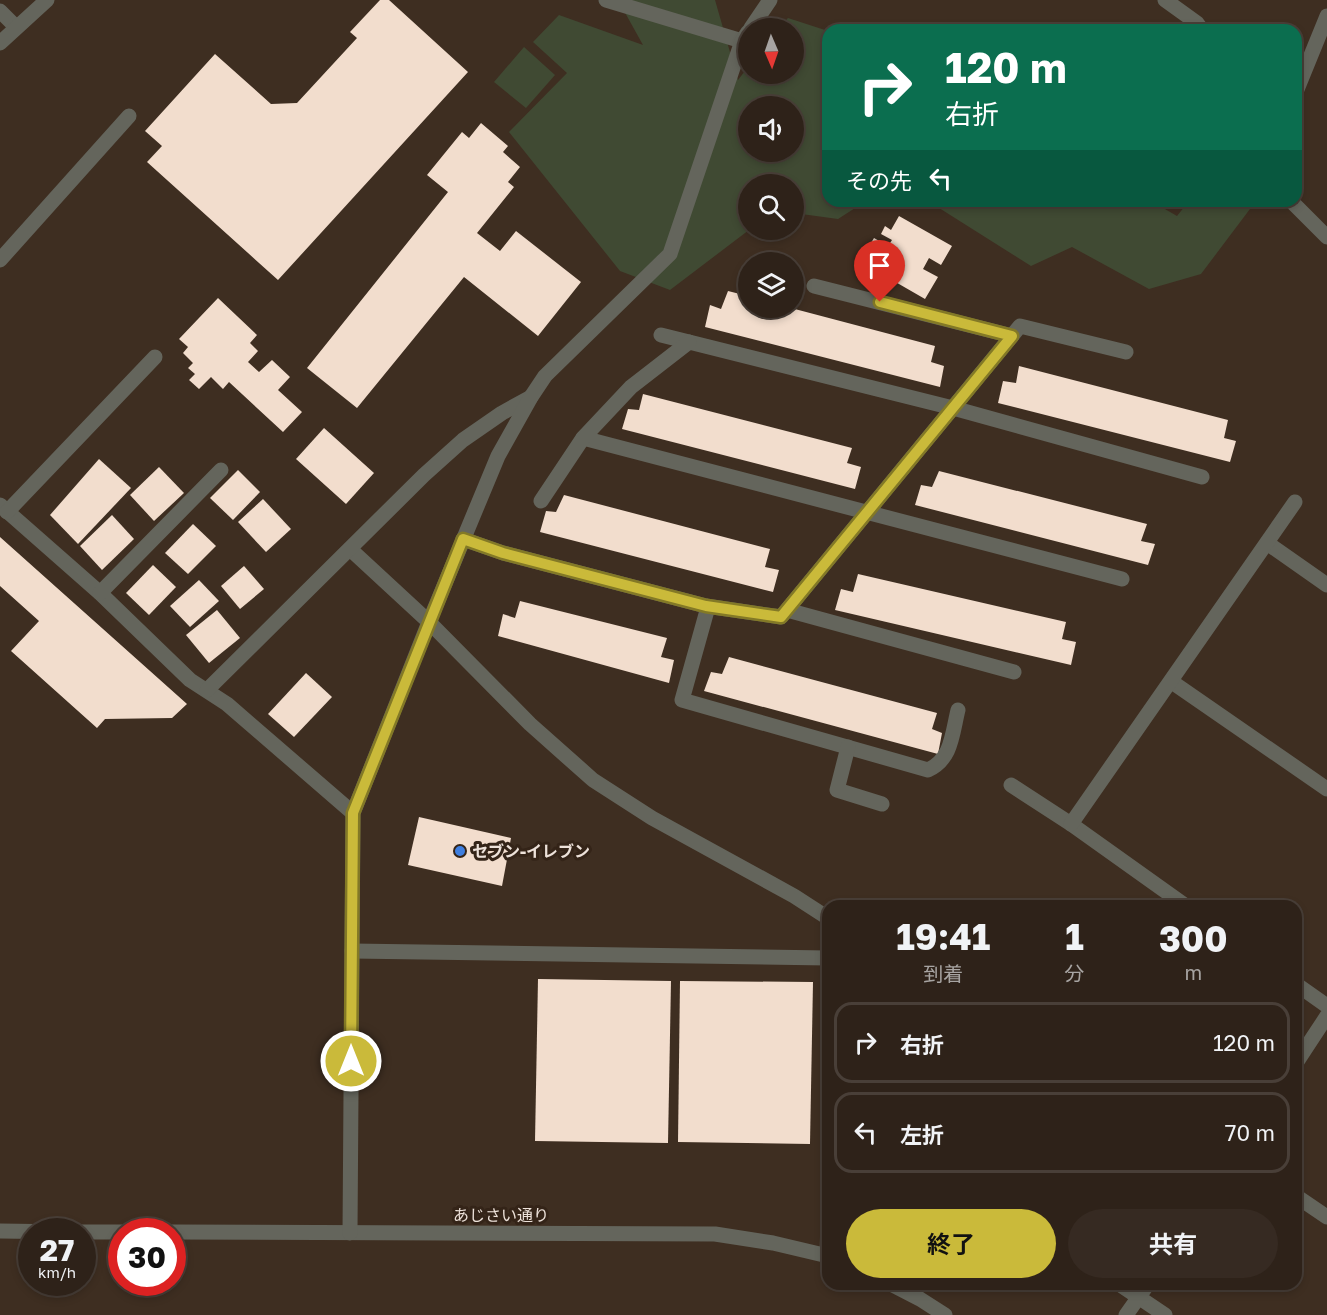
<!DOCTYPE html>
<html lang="ja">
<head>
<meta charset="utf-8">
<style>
  body { margin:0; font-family:"Golos Text","Noto Sans JP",sans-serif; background:#362a22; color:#f1f3f6; height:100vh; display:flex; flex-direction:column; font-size:22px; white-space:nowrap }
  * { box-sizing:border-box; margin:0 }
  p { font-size:20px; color:#a7a4a2 }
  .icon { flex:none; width:33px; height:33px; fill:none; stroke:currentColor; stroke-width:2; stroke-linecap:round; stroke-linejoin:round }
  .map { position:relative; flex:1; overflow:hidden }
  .drawer { position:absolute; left:822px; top:900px; width:480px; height:390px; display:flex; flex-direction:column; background:#2e2219; border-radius:18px; box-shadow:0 3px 9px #0003,0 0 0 2px #493f38 }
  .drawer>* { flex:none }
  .guide { position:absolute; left:822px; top:24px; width:480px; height:183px; border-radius:18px; box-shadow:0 3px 9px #0003,0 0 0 2px #493f38; background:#0b6e4f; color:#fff; overflow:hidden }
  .needle { width:39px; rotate:178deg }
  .fabs { position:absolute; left:738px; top:18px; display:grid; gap:12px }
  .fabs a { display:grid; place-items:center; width:66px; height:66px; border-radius:50%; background:#2e2219; box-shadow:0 3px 9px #0003,0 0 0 2px #493f38; font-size:30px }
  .speed { position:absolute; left:18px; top:1218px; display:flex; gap:12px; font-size:30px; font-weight:700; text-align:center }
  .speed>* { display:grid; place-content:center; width:78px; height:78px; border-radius:50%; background:#2e2219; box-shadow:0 3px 9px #0003,0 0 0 2px #493f38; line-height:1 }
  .speed small { font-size:15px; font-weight:400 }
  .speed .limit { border:9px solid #d22; background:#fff; color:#111 }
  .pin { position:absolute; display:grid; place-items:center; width:51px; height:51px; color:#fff; margin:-62px -26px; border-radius:50% 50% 50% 0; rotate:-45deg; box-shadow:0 0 6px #0007 }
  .pin .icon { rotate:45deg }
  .me { position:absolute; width:66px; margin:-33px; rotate:0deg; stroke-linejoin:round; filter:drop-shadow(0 0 4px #0008) }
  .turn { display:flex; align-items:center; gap:21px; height:126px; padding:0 24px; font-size:27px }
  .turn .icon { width:78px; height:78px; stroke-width:2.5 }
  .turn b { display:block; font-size:42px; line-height:51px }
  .then { display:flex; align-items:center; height:57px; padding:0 24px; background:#0003; gap:12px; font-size:22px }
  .eta { display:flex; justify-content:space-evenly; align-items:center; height:102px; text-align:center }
  .eta b { font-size:36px; font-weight:700; line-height:42px }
  .button { display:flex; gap:12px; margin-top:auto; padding:12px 24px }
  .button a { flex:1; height:69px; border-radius:36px; background:#caba3a; color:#111; font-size:24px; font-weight:700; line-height:69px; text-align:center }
  .button a+a { background:#362a22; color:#f1f3f6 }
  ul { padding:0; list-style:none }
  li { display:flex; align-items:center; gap:18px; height:81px; margin:0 12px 9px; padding:0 12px; border:3px solid #493f38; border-radius:18px }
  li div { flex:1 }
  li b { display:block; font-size:22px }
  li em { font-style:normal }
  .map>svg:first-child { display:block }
</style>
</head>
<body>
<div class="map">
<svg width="1327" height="1315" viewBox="0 0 1327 1315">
  <rect width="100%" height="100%" fill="#3e2e21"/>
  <!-- green -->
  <g fill="#404a33" fill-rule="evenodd">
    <path d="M 618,0 L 715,0 L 738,80 L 748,67 L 748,74 L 794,74 L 794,28 L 779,28 L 788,18 L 828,31 L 828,201 L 866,201 L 838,219 L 794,213 L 794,184 L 748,184 L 749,230 L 670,290 L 620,271 L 509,132 L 567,73 L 533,42 L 559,15 L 643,45 ZM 748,106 L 794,106 L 794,152 L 748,152 Z"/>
    <path d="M 524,47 L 555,75 L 526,108 L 494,82 Z"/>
    <path d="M 928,201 L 1151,201 L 1177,216 L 1189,201 L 1256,201 L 1201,274 L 1149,289 L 1072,247 L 1031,266 Z"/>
  </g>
  <!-- building -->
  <g fill="#f2ddcd">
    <path d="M 380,0 L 389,0 L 468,72 L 278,280 L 147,162 L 162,146 L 145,131 L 215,54 L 271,104 L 297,103 L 357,38 L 350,32 Z"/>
    <path d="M 481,123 L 508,146 L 503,152 L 520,167 L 508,182 L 514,187 L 477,233 L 500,251 L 516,231 L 581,282 L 538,336 L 464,277 L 357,408 L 307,368 L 448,192 L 427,175 L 462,132 L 469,138 Z"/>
    <path d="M 899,216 L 952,246 L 941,265 L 929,258 L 923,269 L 938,277 L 925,299 L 866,265 L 874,251 L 868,248 L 874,238 L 888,246 L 892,240 L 881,234 L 885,226 L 891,230 Z"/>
    <path d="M 728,291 L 748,296 L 748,308 L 791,308 L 935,346 L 931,362 L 944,366 L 940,387 L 705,327 L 710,305 L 721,309 Z"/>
    <path d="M 218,298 L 257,335 L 250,343 L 258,351 L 248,362 L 259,372 L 272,360 L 290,377 L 278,390 L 302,412 L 283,432 L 229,382 L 223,389 L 211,377 L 199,389 L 189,380 L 195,374 L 188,368 L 193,363 L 183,353 L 188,347 L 179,339 Z"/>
    <path d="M 1019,366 L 1228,420 L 1224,438 L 1236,441 L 1230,462 L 998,403 L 1003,381 L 1016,383 Z"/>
    <path d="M 643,394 L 852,448 L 847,463 L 861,467 L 855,489 L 622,429 L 628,409 L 639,410 Z"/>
    <path d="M 324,428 L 374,473 L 346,504 L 296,459 Z"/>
    <path d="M 99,459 L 131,488 L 78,544 L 50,515 Z"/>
    <path d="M 159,467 L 184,493 L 154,521 L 130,495 Z"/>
    <path d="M 238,470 L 260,492 L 233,520 L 210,498 Z"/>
    <path d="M 939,471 L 1147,524 L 1141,541 L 1155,544 L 1148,565 L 915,505 L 921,485 L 932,487 Z"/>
    <path d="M 564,495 L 770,549 L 765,567 L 779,570 L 773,592 L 540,532 L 546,511 L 556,512 Z"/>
    <path d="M 263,499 L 291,529 L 266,552 L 238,522 Z"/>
    <path d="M 112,515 L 134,539 L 102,570 L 80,546 Z"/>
    <path d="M 193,524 L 216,546 L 188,574 L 165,553 Z"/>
    <path d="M 0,537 L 187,704 L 172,718 L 105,719 L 97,728 L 11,651 L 39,621 L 0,586 Z"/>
    <path d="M 153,565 L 176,587 L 149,615 L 126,593 Z"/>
    <path d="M 244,566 L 264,589 L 240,609 L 221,586 Z"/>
    <path d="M 858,574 L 1066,622 L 1062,639 L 1076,642 L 1071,665 L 835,610 L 841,589 L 853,592 Z"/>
    <path d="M 199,580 L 219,601 L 190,627 L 170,606 Z"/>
    <path d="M 520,601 L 667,638 L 661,657 L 674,660 L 669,683 L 498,636 L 503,614 L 515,618 Z"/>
    <path d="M 217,610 L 240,638 L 209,663 L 186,635 Z"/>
    <path d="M 729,657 L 937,713 L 932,729 L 942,733 L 938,754 L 704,691 L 711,672 L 722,674 Z"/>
    <path d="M 306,673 L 332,697 L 294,737 L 268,714 Z"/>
    <path d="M 419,817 L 511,838 L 502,886 L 408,865 Z"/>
    <path d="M 538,979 L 671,981 L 668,1143 L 535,1141 Z"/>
    <path d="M 680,981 L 813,982 L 810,1144 L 678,1142 Z"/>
  </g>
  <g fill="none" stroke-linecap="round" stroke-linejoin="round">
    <!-- minor -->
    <g stroke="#64655c" stroke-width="15">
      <path d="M 606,0 L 742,41"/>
      <path d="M 1165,0 L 1197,23 L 1202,30"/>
      <path d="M 0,11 L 16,27"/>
      <path d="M 751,28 L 770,0"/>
      <path d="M 0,43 L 47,0"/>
      <path d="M 1296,92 L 1327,16"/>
      <path d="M 1291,201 L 1327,237"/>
      <path d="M 0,260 L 129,116"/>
      <path d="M 814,286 L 1012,336"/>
      <path d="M 661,335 L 953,408 L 1202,477"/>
      <path d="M 583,438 L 1122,579"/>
      <path d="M 541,501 L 583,438 L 631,387 L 689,342"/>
      <path d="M 0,505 L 100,593 L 190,680 L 227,704 L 353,813"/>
      <path d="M 7,512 L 155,357"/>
      <path d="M 463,539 L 503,553 L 706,606 L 781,617 L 1020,326 L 1126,352"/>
      <path d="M 1267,543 L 1327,585"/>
      <path d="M 350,549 L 429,622 L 530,724 L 593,780 L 652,818 L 794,896 L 828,918"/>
      <path d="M 100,593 L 221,470"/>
      <path d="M 708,607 L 682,700 L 928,770 C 952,759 952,734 958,710"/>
      <path d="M 787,610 L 1014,672"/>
      <path d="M 1172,682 L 1327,789"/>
      <path d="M 207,690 L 424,475 L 463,440 L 502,413 L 531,397"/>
      <path d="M 848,747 L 837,790 L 882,804"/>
      <path d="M 1011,785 L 1071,824 L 1186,906"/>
      <path d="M 1071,824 L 1295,502"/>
      <path d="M 352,951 L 828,958"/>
      <path d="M 1296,984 L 1327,1006"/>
      <path d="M 1296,1063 L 1327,1016"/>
      <path d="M 1296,1196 L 1327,1217"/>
      <path d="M 0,1231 L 70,1232"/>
      <path d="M 82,1232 L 122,1232"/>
      <path d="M 172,1232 L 715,1234 L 773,1243 L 828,1256"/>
      <path d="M 350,1233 L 353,813 L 429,622 L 498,456 L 531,397 L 545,376 L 670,254 L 742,41 L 748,32"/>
      <path d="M 827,1256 L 828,1218"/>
      <path d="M 891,1284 L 920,1299 L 945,1315"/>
      <path d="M 1119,1284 L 1165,1315"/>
      <path d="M 1126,1315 L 1148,1284"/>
    </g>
  </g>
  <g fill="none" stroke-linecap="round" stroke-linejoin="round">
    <defs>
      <path id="route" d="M 351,1061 L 353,813 L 463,539 L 503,553 L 706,606 L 781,617 L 1012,336 L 880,302"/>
    </defs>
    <!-- route casing -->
    <use href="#route" stroke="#837926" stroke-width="15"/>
    <!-- route -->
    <use href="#route" stroke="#caba3a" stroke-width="10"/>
  </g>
  <!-- markers -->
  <circle fill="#3f7fe0" stroke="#342418" stroke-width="2" cx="460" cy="851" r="6"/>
  <g text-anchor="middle" stroke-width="6" stroke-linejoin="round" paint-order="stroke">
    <!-- poi labels -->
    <g font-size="16" font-weight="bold" fill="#ede2da" stroke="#342418" text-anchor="start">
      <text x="472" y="857">セブン-イレブン</text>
    </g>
    <!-- street labels -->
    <g font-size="16" fill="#ede2da" stroke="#342418">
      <text x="501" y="1221">あじさい通り</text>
    </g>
  </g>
</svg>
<div class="fabs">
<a><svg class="needle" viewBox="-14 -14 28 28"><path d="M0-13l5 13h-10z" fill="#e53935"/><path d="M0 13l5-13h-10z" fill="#a7a4a2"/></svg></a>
<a><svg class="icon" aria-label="sound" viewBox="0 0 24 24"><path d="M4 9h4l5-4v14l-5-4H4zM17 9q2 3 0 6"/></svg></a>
<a><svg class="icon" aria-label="search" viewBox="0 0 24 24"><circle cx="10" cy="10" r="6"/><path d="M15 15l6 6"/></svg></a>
<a><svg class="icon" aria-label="layers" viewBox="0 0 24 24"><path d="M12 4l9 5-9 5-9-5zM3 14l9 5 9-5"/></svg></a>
</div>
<div class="speed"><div>27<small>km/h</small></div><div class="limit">30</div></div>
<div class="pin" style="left:880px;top:302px;background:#d93025"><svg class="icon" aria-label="arrive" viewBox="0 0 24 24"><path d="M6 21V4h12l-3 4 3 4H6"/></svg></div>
<svg class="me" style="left:351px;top:1061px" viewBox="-20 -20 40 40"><circle r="17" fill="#caba3a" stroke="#fff" stroke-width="3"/><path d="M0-11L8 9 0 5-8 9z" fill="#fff"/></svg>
<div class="guide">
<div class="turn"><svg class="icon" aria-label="right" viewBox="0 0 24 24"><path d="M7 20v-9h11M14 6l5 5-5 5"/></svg><div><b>120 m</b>右折</div></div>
<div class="then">その先<svg class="icon" aria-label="left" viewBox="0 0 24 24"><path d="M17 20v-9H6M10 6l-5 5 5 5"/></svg></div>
</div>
<section class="drawer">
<div class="eta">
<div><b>19:41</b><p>到着</p></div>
<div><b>1</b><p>分</p></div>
<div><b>300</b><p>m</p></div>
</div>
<ul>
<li><svg class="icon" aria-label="right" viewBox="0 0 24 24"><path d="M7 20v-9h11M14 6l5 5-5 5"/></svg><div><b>右折</b></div><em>120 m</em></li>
<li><svg class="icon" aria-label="left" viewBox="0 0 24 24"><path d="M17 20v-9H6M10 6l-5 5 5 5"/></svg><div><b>左折</b></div><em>70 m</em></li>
</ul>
<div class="button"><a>終了</a><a>共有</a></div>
</section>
</div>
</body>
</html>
